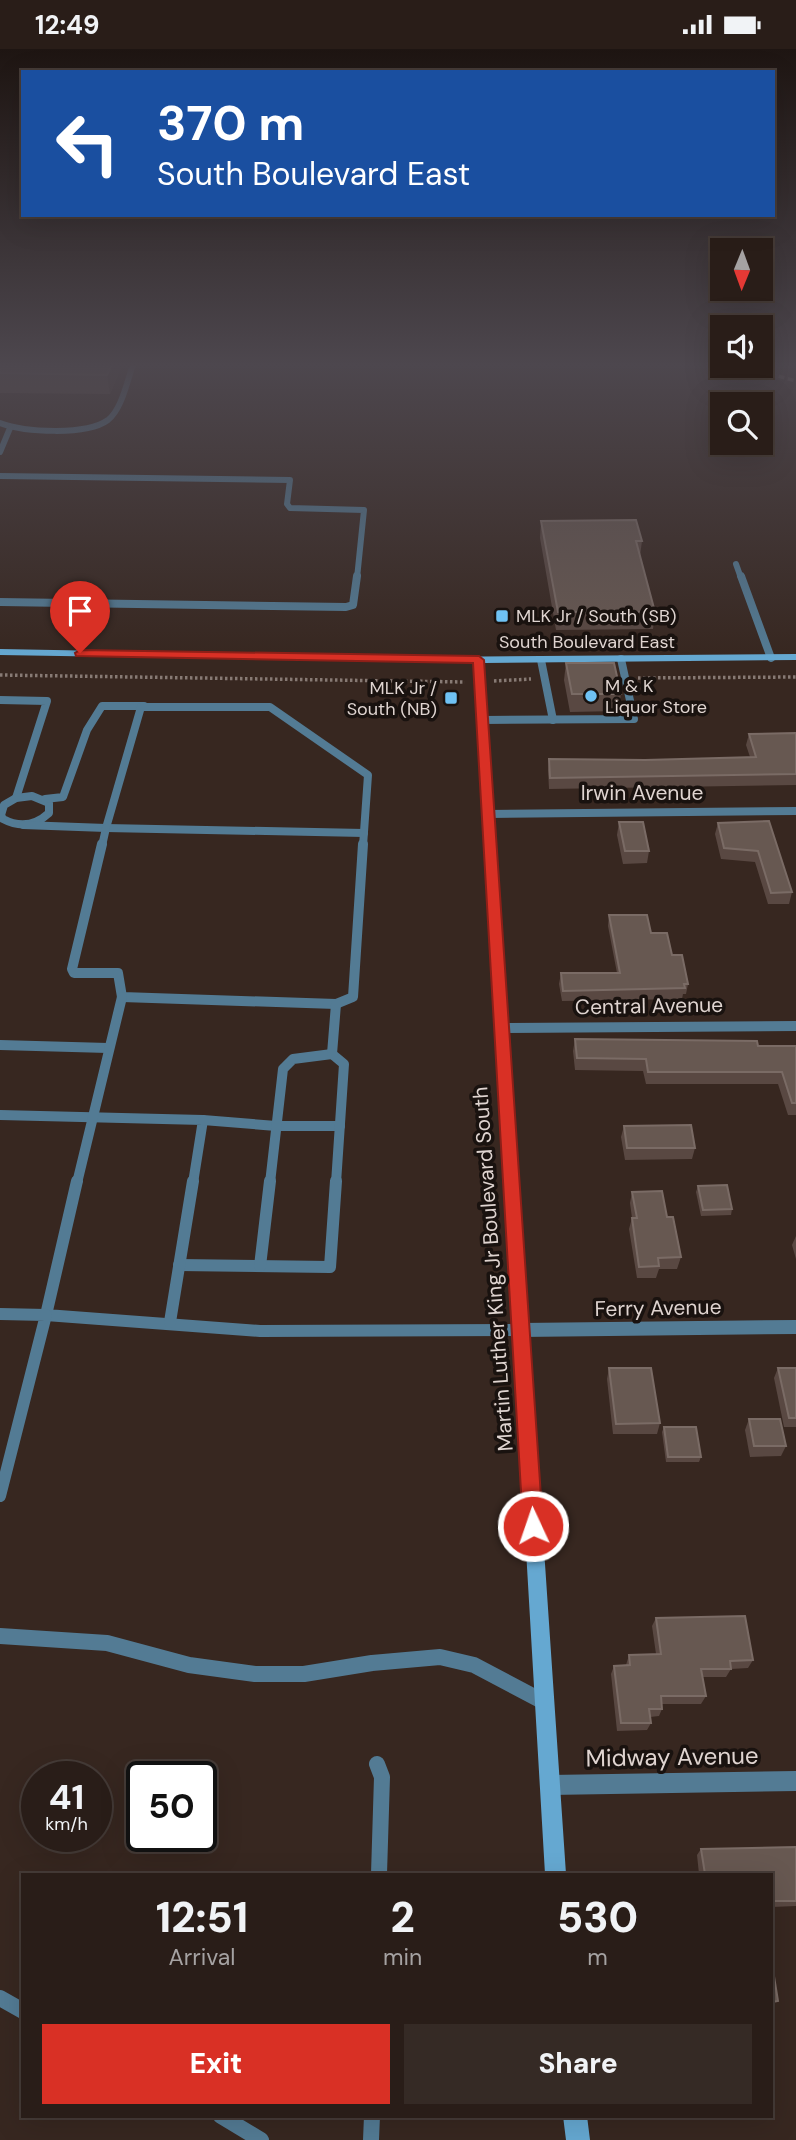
<!DOCTYPE html>
<html lang="en">
<head>
<meta charset="utf-8">
<style>
  body { margin:0; font-family:"DM Sans",sans-serif; background:#352a25; color:#f1f3f6; height:100vh; display:flex; flex-direction:column; font-size:26px; white-space:nowrap }
  * { box-sizing:border-box; margin:0 }
  p { font-size:23px; color:#a5a2a2 }
  .icon { flex:none; width:38px; height:38px; fill:none; stroke:currentColor; stroke-width:2; stroke-linecap:round; stroke-linejoin:round }
  .map { position:relative; flex:1; overflow:hidden }
  .drawer { position:absolute; left:21px; top:1824px; width:752px; height:245px; display:flex; flex-direction:column; background:#291d18; border-radius:0px; box-shadow:0 7px 28px #0002,0 0 0 2px #453b37 }
  .drawer>* { flex:none }
  .top-card { position:absolute; left:21px; top:21px; width:754px; height:147px; border-radius:0px; box-shadow:0 7px 28px #0002,0 0 0 2px #453b37; background:#1a4fa0; color:#fff; overflow:hidden }
  .needle { width:46px; rotate:181deg }
  .controls { position:absolute; left:710px; top:189px; display:grid; gap:14px }
  .controls a { display:grid; place-items:center; width:63px; height:63px; border-radius:0px; background:#291d18; box-shadow:0 7px 28px #0002,0 0 0 2px #453b37; font-size:35px }
  .speed { position:absolute; left:21px; top:1712px; display:flex; gap:14px; font-size:35px; font-weight:700; text-align:center }
  .speed>* { display:grid; place-content:center; width:91px; height:91px; border-radius:50%; background:#291d18; box-shadow:0 7px 28px #0002,0 0 0 2px #453b37; line-height:1 }
  .speed small { font-size:18px; font-weight:400 }
  .speed .limit { border:4px solid #111; border-radius:10px; background:#fff; color:#111 }
  .pin { position:absolute; display:grid; place-items:center; width:60px; height:60px; color:#fff; margin:-72px -30px; border-radius:50% 50% 50% 0; rotate:-45deg; box-shadow:0 0 7px #0007 }
  .pin .icon { rotate:45deg }
  .me { position:absolute; width:77px; margin:-38px; rotate:357deg; stroke-linejoin:round; filter:drop-shadow(0 0 5px #0008) }
  .turn { display:flex; align-items:center; gap:24px; height:147px; padding:0 21px; font-size:32px }
  .turn .icon { width:91px; height:91px; stroke-width:2.5 }
  .turn b { display:block; font-size:49px; line-height:60px }
  .eta { display:flex; justify-content:space-evenly; align-items:center; height:119px; text-align:center }
  .eta b { font-size:42px; font-weight:800; line-height:49px }
  .action { display:flex; gap:14px; margin-top:auto; padding:14px 21px }
  .action a { flex:1; height:80px; border-radius:0px; background:#d93025; color:#fff; font-size:28px; font-weight:800; line-height:80px; text-align:center }
  .action a+a { background:#352a25; color:#f1f3f6 }
  .status { display:flex; justify-content:space-between; align-items:center; height:49px; padding:0 35px; background:#291d18; direction:ltr }
  .status svg { height:19px; fill:currentColor }
  .map>svg:first-child { display:block }
</style>
</head>
<body>
<div class="status"><b>12:49</b><svg viewBox="0 0 49 12"><path d="M0 12V9h3v3zM5 12V6h3v6zM10 12V3h3v9zM15 12V0h3v12zM26 1h20v11H26zM47 4h2v5h-2z"/></svg></div>
<div class="map">
<svg width="796" height="2091" viewBox="0 0 796 2091">
  <rect width="100%" height="100%" fill="#372720"/>
  <g fill="none" stroke-linecap="round" stroke-linejoin="round">
    <!-- path -->
    <g stroke="#877a74" stroke-width="3.5" stroke-dasharray="2.5 2.5" stroke-linecap="butt">
      <path d="M 0,626 L 465,633"/>
      <path d="M 638,629 L 796,628"/>
      <path d="M 494,632 L 531,630"/>
    </g>
    <!-- lane-far4 -->
    <g stroke="#537b94" stroke-width="6">
      <path d="M 0,374 C 24,383 86,387 108,371 C 122,360 127,332 133,316"/>
      <path d="M 0,403 L 10,379"/>
      <path d="M 0,427 L 290,431 L 287,455 L 290,459 L 364,461 L 357,529"/>
      <path d="M 736,515 L 741,529"/>
    </g>
    <!-- lane-far3 -->
    <g stroke="#537b94" stroke-width="8">
      <path d="M 741,527 L 771,609"/>
      <path d="M 0,553 L 346,558 L 353,556 L 357,527"/>
      <path d="M 541,611 L 553,671"/>
      <path d="M 0,651 L 47,652 L 16,749"/>
      <path d="M 483,671 L 634,670 L 621,610"/>
      <path d="M 32,747 L 49,754 L 49,764 C 35,777 20,779 3,770 L 1,766 L 4,756 L 16,749 Z"/>
      <path d="M 45,750 L 63,748 L 87,681 L 102,657 L 144,657"/>
      <path d="M 23,776 L 106,779"/>
      <path d="M 106,779 L 364,784"/>
      <path d="M 106,779 L 141,658 L 270,658 L 368,726 L 363,797"/>
      <path d="M 102,797 L 106,779"/>
    </g>
    <!-- lane-far2 -->
    <g stroke="#537b94" stroke-width="10">
      <path d="M 102,795 L 72,920 L 74,924 L 118,924 L 122,948 L 336,955 L 353,948 L 363,795"/>
      <path d="M 0,996 L 108,999"/>
      <path d="M 0,1066 L 203,1071 L 193,1134"/>
      <path d="M 203,1071 L 276,1077 L 340,1077"/>
      <path d="M 77,1134 L 122,948"/>
      <path d="M 270,1134 L 283,1020 L 293,1010 L 332,1005"/>
      <path d="M 336,1134 L 344,1015 L 332,1005 L 336,955"/>
    </g>
    <!-- lane-far1 -->
    <g stroke="#537b94" stroke-width="12">
      <path d="M 77,1132 L 46,1266 L 260,1282 L 521,1281"/>
      <path d="M 179,1216 L 330,1218 L 336,1132"/>
      <path d="M 260,1217 L 270,1132"/>
      <path d="M 0,1265 L 46,1266 L 0,1447"/>
      <path d="M 170,1273 L 193,1132"/>
    </g>
    <!-- lane -->
    <g stroke="#537b94" stroke-width="16">
      <path d="M 0,1587 L 107,1594 L 189,1616 L 255,1625 L 304,1625 L 372,1614 L 440,1608 L 474,1616 L 544,1653"/>
      <path d="M 377,1715 L 382,1728 L 379,1825"/>
      <path d="M 0,1949 L 23,1962"/>
      <path d="M 221,2067 L 261,2091"/>
      <path d="M 371,2091 L 372,2067"/>
    </g>
    <!-- street -->
    <g fill="#537b94" fill-rule="evenodd">
      <path d="M 796,758 L 796,766 L 488,769 L 482,765 L 488,761 Z"/>
      <path d="M 796,972 L 796,982 L 502,984 L 495,979 L 502,974 Z"/>
      <path d="M 796,1271 L 796,1285 L 521,1288 L 515,1286 L 513,1281 L 515,1276 L 521,1274 Z"/>
      <path d="M 796,1722 L 796,1742 L 550,1746 L 543,1743 L 540,1736 L 543,1729 L 550,1726 Z"/>
    </g>
    <!-- secondary -->
    <g fill="#65a8d1" fill-rule="evenodd">
      <path d="M 0,600 L 429,608 L 796,605 L 796,611 L 484,614 L 566,1825 L 545,1825 L 474,614 L 0,606 Z"/>
      <path d="M 563,2067 L 587,2067 L 590,2091 L 566,2091 Z"/>
    </g>
    <!-- rail -->
    <path stroke="#897b76" stroke-width="3.5" stroke-dasharray="6 3.5" stroke-linecap="butt" d="M 742,317 L 796,332"/>
  </g>
  <!-- wall -->
  <g fill="#594842">
    <path d="M 0,316 L 122,316 L 110,345 L 0,344 Z"/>
    <path d="M 541,472 L 642,492 L 640,507 L 655,563 L 653,580 L 556,581 L 540,489 Z"/>
    <path d="M 566,614 L 621,645 L 618,662 L 570,663 L 564,631 Z"/>
    <path d="M 796,684 L 796,736 L 549,740 L 548,721 L 549,710 L 645,711 L 750,708 L 746,696 L 749,685 Z"/>
    <path d="M 769,772 L 792,843 L 789,855 L 768,855 L 755,813 L 721,810 L 715,785 L 718,774 Z"/>
    <path d="M 619,773 L 649,802 L 647,814 L 623,815 L 617,786 Z"/>
    <path d="M 609,866 L 651,884 L 672,906 L 688,935 L 686,945 L 683,945 L 682,950 L 562,952 L 559,935 L 561,924 L 617,924 L 608,877 Z"/>
    <path d="M 575,990 L 758,997 L 796,997 L 796,1066 L 788,1066 L 778,1035 L 646,1035 L 643,1022 L 575,1021 L 573,1002 Z"/>
    <path d="M 624,1077 L 695,1099 L 692,1110 L 625,1111 L 621,1088 Z"/>
    <path d="M 698,1137 L 732,1160 L 731,1166 L 701,1167 L 696,1143 Z"/>
    <path d="M 632,1143 L 667,1168 L 681,1208 L 677,1220 L 659,1220 L 656,1229 L 637,1229 L 629,1180 L 632,1169 L 630,1154 Z"/>
    <path d="M 796,1187 L 796,1210 L 792,1196 Z"/>
    <path d="M 609,1319 L 660,1374 L 657,1385 L 613,1385 L 607,1330 Z"/>
    <path d="M 778,1319 L 796,1319 L 796,1378 L 784,1378 L 774,1329 Z"/>
    <path d="M 749,1370 L 786,1397 L 781,1407 L 750,1408 L 745,1381 Z"/>
    <path d="M 664,1378 L 701,1408 L 699,1413 L 666,1413 L 662,1383 Z"/>
    <path d="M 656,1569 L 753,1611 L 748,1619 L 731,1620 L 726,1628 L 703,1628 L 706,1647 L 701,1655 L 662,1655 L 662,1660 L 659,1667 L 650,1668 L 651,1674 L 647,1681 L 617,1682 L 611,1625 L 614,1617 L 626,1616 L 629,1606 L 656,1605 L 652,1577 Z"/>
    <path d="M 796,1798 L 796,1857 L 772,1858 L 772,1825 L 699,1825 L 697,1806 L 701,1800 Z"/>
  </g>
  <!-- shaded-wall -->
  <path fill="#45352e" d="M 112,316 L 122,316 L 110,345 L 107,326 Z"/>
  <!-- building -->
  <g fill="#675851" stroke="#7a6b65" stroke-width="2">
    <path d="M 0,316 L 112,316 L 107,326 L 0,324 Z"/>
    <path d="M 636,471 L 642,492 L 636,492 L 655,563 L 558,563 L 541,472 Z"/>
    <path d="M 566,614 L 614,614 L 621,645 L 572,645 Z"/>
    <path d="M 796,684 L 796,725 L 550,729 L 549,710 L 645,711 L 756,708 L 749,685 Z"/>
    <path d="M 769,772 L 792,843 L 771,844 L 758,802 L 724,799 L 718,774 Z"/>
    <path d="M 619,773 L 643,773 L 649,802 L 625,802 Z"/>
    <path d="M 609,866 L 647,866 L 651,884 L 667,884 L 672,906 L 682,906 L 688,935 L 684,935 L 685,939 L 563,942 L 561,924 L 620,924 Z"/>
    <path d="M 575,990 L 757,992 L 758,997 L 796,997 L 796,1054 L 792,1054 L 782,1023 L 648,1023 L 646,1010 L 577,1009 Z"/>
    <path d="M 691,1076 L 695,1099 L 627,1099 L 624,1077 Z"/>
    <path d="M 727,1136 L 732,1160 L 703,1161 L 698,1137 Z"/>
    <path d="M 662,1142 L 667,1168 L 673,1168 L 681,1208 L 658,1209 L 659,1217 L 639,1218 L 632,1169 L 637,1169 L 632,1143 Z"/>
    <path d="M 609,1319 L 651,1319 L 660,1374 L 616,1375 Z"/>
    <path d="M 778,1319 L 796,1319 L 796,1369 L 789,1369 Z"/>
    <path d="M 749,1370 L 780,1370 L 786,1397 L 754,1397 Z"/>
    <path d="M 664,1378 L 696,1378 L 701,1408 L 668,1408 Z"/>
    <path d="M 745,1567 L 753,1611 L 730,1612 L 731,1620 L 701,1620 L 706,1647 L 661,1647 L 662,1660 L 649,1660 L 651,1674 L 621,1674 L 614,1617 L 630,1616 L 629,1606 L 661,1605 L 656,1569 Z"/>
    <path d="M 796,1798 L 796,1852 L 772,1852 L 772,1825 L 705,1825 L 701,1800 Z"/>
    <path d="M 772,1915 L 778,1952 L 772,1953 Z"/>
  </g>
  <!-- sky -->
  <linearGradient id="sky" x2="0" y2="1"><stop stop-color="#1e1512"/><stop offset="0.52" stop-color="#4d474e"/><stop offset="1" stop-color="#4d474e" stop-opacity="0"/></linearGradient>
  <rect width="796" height="608" fill="url(#sky)"/>
  <!-- route -->
  <path fill="#d93025" stroke="#8d1f18" stroke-width="2" d="M 80,601 L 479,607 L 484,611 L 543,1477 L 540,1484 L 533,1487 L 526,1484 L 523,1477 L 473,614 L 76,607 L 75,604 Z"/>
  <!-- markers -->
  <g fill="#6fc2f4" stroke="#19120f" stroke-width="2.5">
    <rect x="495" y="560" width="14" height="14" rx="3.5"/>
    <circle cx="591" cy="647" r="7"/>
    <rect x="444" y="642" width="14" height="14" rx="3.5"/>
  </g>
  <g text-anchor="middle" stroke-width="7" stroke-linejoin="round" paint-order="stroke">
    <!-- far-poi labels -->
    <g font-size="18" fill="#dfd4d0" stroke="#19120f" text-anchor="start">
      <text x="516" y="573">MLK Jr / South (SB)</text>
      <text x="605" y="643">M &amp; K<tspan x="605" dy="21">Liquor Store</tspan></text>
      <text x="437" y="645" text-anchor="end">MLK Jr /<tspan x="437" dy="21">South (NB)</tspan></text>
    </g>
    <!-- far-street labels -->
    <g font-size="18" fill="#dfd4d0" stroke="#19120f">
      <text x="587" y="599">South Boulevard East</text>
    </g>
    <!-- street labels -->
    <g font-size="21" fill="#dfd4d0" stroke="#19120f">
      <text x="642" y="751">Irwin Avenue</text>
      <text transform="translate(649 957) rotate(-1)" y="7">Central Avenue</text>
      <text transform="translate(493 1220) rotate(-94)" y="7">Martin Luther King Jr Boulevard South</text>
      <text transform="translate(658 1259) rotate(-1)" y="7">Ferry Avenue</text>
    </g>
    <!-- near-street labels -->
    <g font-size="24" fill="#dfd4d0" stroke="#19120f">
      <text transform="translate(672 1708) rotate(-1)" y="8">Midway Avenue</text>
    </g>
  </g>
</svg>
<div class="controls">
<a><svg class="needle" viewBox="-14 -14 28 28"><path d="M0-13l5 13h-10z" fill="#e53935"/><path d="M0 13l5-13h-10z" fill="#a5a2a2"/></svg></a>
<a><svg class="icon" aria-label="sound" viewBox="0 0 24 24"><path d="M4 9h4l5-4v14l-5-4H4zM17 9q2 3 0 6"/></svg></a>
<a><svg class="icon" aria-label="search" viewBox="0 0 24 24"><circle cx="10" cy="10" r="6"/><path d="M15 15l6 6"/></svg></a>
</div>
<div class="speed"><div>41<small>km/h</small></div><div class="limit">50</div></div>
<div class="pin" style="left:80px;top:604px;background:#d93025"><svg class="icon" aria-label="arrive" viewBox="0 0 24 24"><path d="M6 21V4h12l-3 4 3 4H6"/></svg></div>
<svg class="me" style="left:533px;top:1477px" viewBox="-20 -20 40 40"><circle r="17" fill="#d93025" stroke="#fff" stroke-width="3"/><path d="M0-11L8 9 0 5-8 9z" fill="#fff"/></svg>
<div class="top-card">
<div class="turn"><svg class="icon" aria-label="left" viewBox="0 0 24 24"><path d="M17 20v-9H6M10 6l-5 5 5 5"/></svg><div><b>370 m</b>South Boulevard East</div></div>
</div>
<section class="drawer">
<div class="eta">
<div><b>12:51</b><p>Arrival</p></div>
<div><b>2</b><p>min</p></div>
<div><b>530</b><p>m</p></div>
</div>
<div class="action"><a>Exit</a><a>Share</a></div>
</section>
</div>
</body>
</html>
